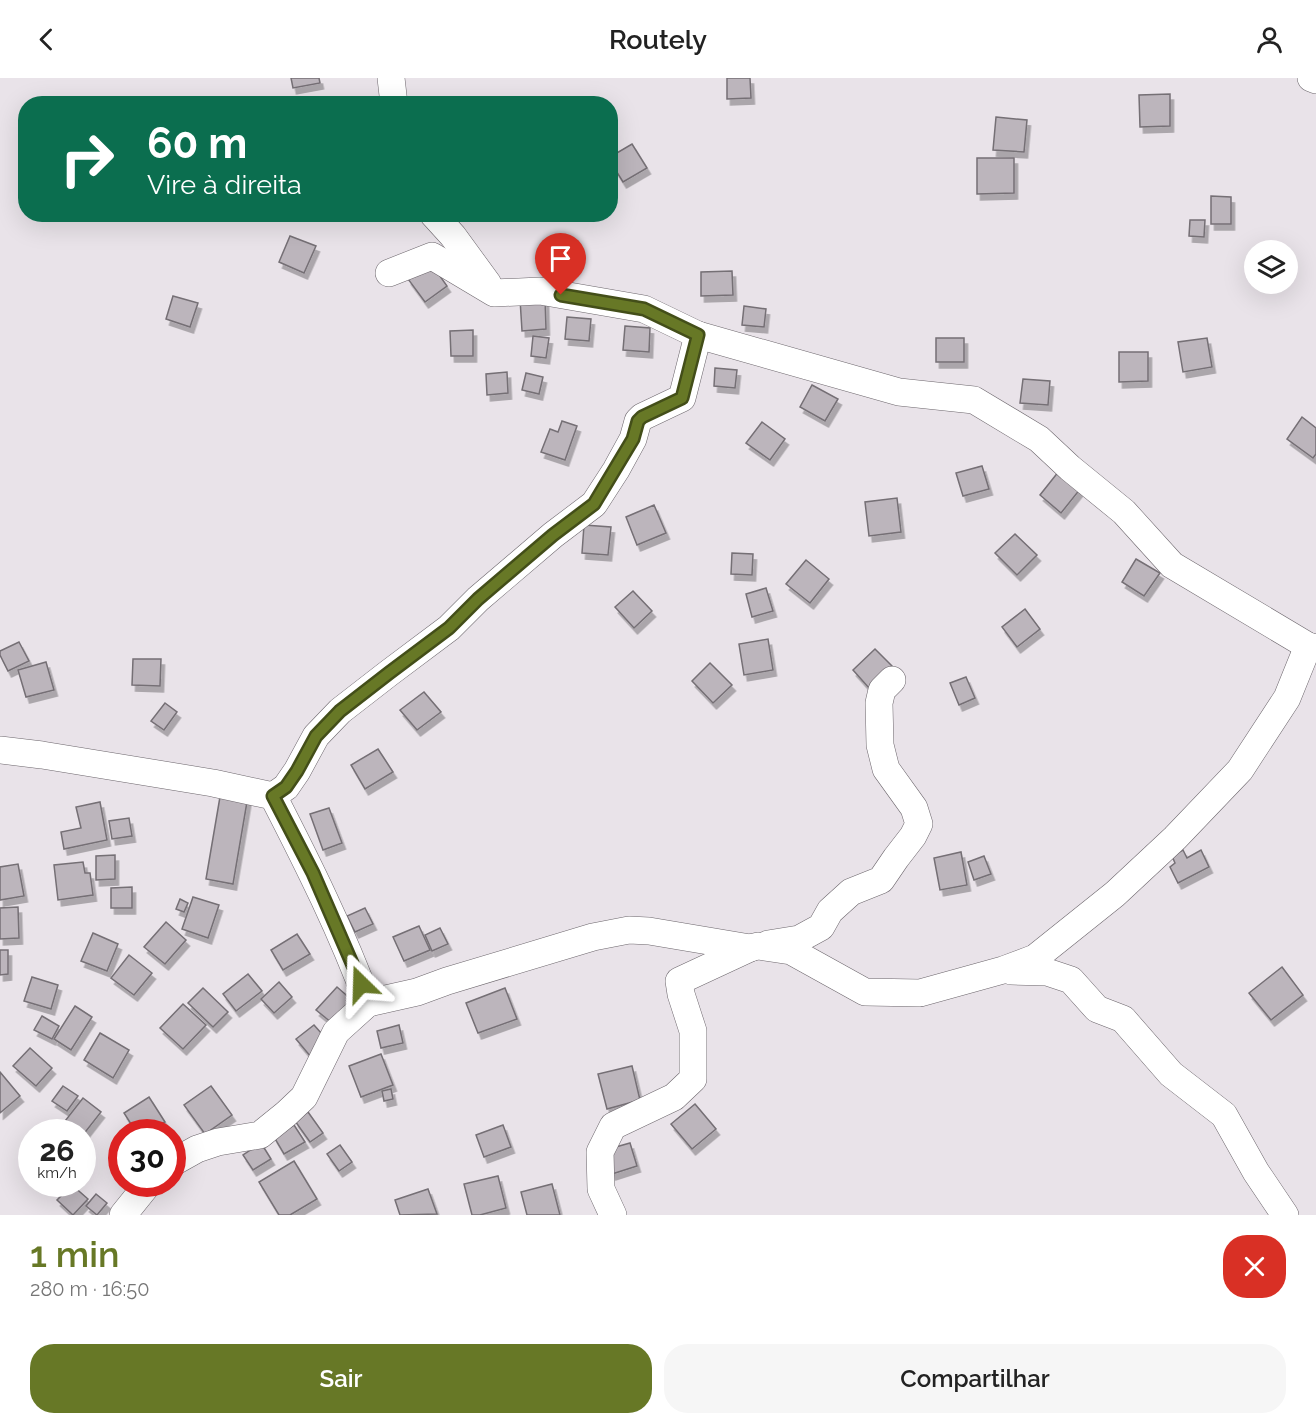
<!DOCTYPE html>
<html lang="pt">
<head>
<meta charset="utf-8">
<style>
  body { margin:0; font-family:Raleway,sans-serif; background:#f6f6f6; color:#222; height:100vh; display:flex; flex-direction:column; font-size:22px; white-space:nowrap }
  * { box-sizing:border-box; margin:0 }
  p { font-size:20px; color:#767676 }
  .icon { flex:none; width:33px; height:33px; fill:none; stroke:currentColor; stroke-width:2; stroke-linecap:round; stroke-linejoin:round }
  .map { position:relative; height:1137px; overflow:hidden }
  .sheet { display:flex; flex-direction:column; background:#fff; flex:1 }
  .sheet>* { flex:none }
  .banner { position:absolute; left:18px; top:18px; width:600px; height:126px; border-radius:24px; box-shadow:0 6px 24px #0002; background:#0b6e4f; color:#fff; overflow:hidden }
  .fabs { position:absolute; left:1244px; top:162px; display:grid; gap:12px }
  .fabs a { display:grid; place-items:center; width:54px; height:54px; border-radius:50%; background:#fff; box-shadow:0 6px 24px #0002; font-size:30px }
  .speed { position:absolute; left:18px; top:1041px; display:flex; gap:12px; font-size:30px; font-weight:700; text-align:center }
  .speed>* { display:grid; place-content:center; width:78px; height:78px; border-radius:50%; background:#fff; box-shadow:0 6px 24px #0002; line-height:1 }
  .speed small { font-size:15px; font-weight:400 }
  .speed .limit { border:9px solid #d22; background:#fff; color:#111 }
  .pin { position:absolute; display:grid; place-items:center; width:51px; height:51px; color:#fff; margin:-62px -26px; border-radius:50% 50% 50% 0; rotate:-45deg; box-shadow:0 0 6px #0007 }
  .pin .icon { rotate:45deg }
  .me { position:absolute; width:66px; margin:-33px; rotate:338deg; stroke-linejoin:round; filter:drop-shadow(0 0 4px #0008) }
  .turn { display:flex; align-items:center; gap:21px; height:126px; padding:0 30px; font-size:27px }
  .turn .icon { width:78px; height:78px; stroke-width:2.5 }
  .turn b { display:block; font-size:42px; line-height:51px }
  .round { display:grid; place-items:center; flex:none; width:63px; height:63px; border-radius:24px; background:#f6f6f6 }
  .overview { display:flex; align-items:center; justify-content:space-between; height:102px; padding:0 30px }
  h1 { font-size:36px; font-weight:600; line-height:45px; color:#677826 }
  .primary-button { display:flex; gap:12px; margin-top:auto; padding:12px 30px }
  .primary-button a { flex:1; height:69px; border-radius:24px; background:#677826; color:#fff; font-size:24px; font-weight:600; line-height:69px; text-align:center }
  .primary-button a+a { background:#f6f6f6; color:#222 }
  header { display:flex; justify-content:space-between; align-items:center; height:78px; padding:0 30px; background:#fff; font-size:27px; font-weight:600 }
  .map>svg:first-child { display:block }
</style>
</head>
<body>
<header><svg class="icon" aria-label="back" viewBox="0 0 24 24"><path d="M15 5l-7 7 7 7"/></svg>Routely<svg class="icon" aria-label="person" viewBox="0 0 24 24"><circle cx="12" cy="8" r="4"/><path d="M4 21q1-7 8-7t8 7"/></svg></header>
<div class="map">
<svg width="1316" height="1137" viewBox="0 0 1316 1137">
  <defs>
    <filter id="shadow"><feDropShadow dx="3.5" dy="6" stdDeviation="0" flood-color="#0004"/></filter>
  </defs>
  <rect width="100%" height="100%" fill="#e9e3e9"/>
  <!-- building -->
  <g fill="#bcb5bc" stroke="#756f75" stroke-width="1.5" filter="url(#shadow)">
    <path d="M 291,0 L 319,0 L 320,5 L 293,10 Z"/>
    <path d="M 727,0 L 750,0 L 751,20 L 727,21 Z"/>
    <path d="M 1170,16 L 1170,48 L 1140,49 L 1139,17 Z"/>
    <path d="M 996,39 L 1027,42 L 1024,74 L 993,72 Z"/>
    <path d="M 632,66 L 647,90 L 623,104 L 610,83 L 610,79 Z"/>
    <path d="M 977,80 L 1014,80 L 1014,115 L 977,116 Z"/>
    <path d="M 1211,118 L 1231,119 L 1231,146 L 1211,146 Z"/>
    <path d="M 1190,142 L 1205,142 L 1204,159 L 1189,158 Z"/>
    <path d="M 290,158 L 316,168 L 304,195 L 279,184 Z"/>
    <path d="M 430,184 L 447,208 L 425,224 L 408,201 Z"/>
    <path d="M 549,184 L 570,186 L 567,209 L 546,207 Z"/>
    <path d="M 732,193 L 733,217 L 701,218 L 701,194 Z"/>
    <path d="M 173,218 L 198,225 L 190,249 L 166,241 Z"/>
    <path d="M 545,220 L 546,251 L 522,253 L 520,221 Z"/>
    <path d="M 744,228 L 766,231 L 764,249 L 742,247 Z"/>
    <path d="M 567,239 L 591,241 L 589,263 L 565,261 Z"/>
    <path d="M 625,248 L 650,250 L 649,274 L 623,272 Z"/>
    <path d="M 473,252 L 473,278 L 451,278 L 450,253 Z"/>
    <path d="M 533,258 L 549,260 L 546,280 L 531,278 Z"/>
    <rect x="936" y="260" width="28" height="24"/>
    <path d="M 1207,260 L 1212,289 L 1183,294 L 1178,264 Z"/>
    <path d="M 1119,274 L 1148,274 L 1148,303 L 1119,304 Z"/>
    <path d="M 715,290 L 737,292 L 735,310 L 714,308 Z"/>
    <path d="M 507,294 L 508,315 L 487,317 L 486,296 Z"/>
    <path d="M 526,295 L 543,299 L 539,316 L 522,312 Z"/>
    <path d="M 1023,301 L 1050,303 L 1048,327 L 1020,325 Z"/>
    <path d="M 812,307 L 838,321 L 825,343 L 800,329 Z"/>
    <path d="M 1302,339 L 1316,350 L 1316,376 L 1313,380 L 1287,361 Z"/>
    <path d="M 562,343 L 577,348 L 565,382 L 541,374 L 550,351 L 558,354 Z"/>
    <path d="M 762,344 L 785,361 L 770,382 L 746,365 Z"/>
    <path d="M 982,388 L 989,411 L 963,418 L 956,395 Z"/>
    <path d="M 1059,393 L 1081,410 L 1061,435 L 1040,417 Z"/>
    <path d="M 897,420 L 901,454 L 869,458 L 865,424 Z"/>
    <path d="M 654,427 L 666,455 L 637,467 L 626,439 Z"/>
    <path d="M 584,447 L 611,449 L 608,477 L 582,475 Z"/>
    <path d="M 1015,456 L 1037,477 L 1017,497 L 995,475 Z"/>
    <path d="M 732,475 L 753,476 L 752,497 L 731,496 Z"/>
    <path d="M 1136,481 L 1160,495 L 1144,518 L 1122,504 Z"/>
    <path d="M 806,482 L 829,501 L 810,525 L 786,506 Z"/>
    <path d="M 766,510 L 773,533 L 752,539 L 746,516 Z"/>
    <path d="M 633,513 L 652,533 L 634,550 L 615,529 Z"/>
    <path d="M 1025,531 L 1040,551 L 1017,569 L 1002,549 Z"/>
    <path d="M 768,561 L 773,592 L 744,597 L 739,566 Z"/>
    <path d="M 19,564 L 29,583 L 8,593 L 0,577 L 0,573 Z"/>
    <path d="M 875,571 L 892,588 L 869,610 L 853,592 Z"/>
    <path d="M 133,581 L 161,581 L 160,608 L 132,607 Z"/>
    <path d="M 46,584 L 54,612 L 26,619 L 18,592 Z"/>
    <path d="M 710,585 L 732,607 L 713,625 L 692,603 Z"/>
    <path d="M 966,599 L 975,620 L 959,627 L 950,605 Z"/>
    <path d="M 424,614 L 441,634 L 417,652 L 400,632 Z"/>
    <path d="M 165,625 L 177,634 L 164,652 L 151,643 Z"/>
    <path d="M 378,671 L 393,694 L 365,711 L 351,687 Z"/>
    <path d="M 221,713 L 248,718 L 233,806 L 206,801 Z"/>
    <path d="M 100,724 L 107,762 L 64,771 L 61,754 L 81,750 L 76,729 Z"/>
    <path d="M 329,730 L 342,765 L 323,772 L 310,736 Z"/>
    <path d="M 129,740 L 132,758 L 112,761 L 109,743 Z"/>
    <path d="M 1183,772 L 1187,780 L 1201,772 L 1209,789 L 1178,805 L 1170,789 L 1175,785 L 1172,778 Z"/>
    <path d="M 961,774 L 967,807 L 940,812 L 934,780 Z"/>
    <path d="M 115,777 L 115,801 L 96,802 L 96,778 Z"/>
    <path d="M 984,778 L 991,796 L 974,802 L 968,784 Z"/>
    <path d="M 83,784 L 85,795 L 90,795 L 93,817 L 58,822 L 54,787 Z"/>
    <path d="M 18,786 L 24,818 L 0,822 L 0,789 Z"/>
    <path d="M 132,809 L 132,830 L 111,830 L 111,810 Z"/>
    <path d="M 193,819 L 219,827 L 208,860 L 182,851 Z"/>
    <path d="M 180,821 L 188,825 L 184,834 L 176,831 Z"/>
    <path d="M 18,829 L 19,860 L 0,861 L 0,830 Z"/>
    <path d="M 365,830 L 373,846 L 355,854 L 347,838 Z"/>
    <path d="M 166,844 L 186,862 L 165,886 L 144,869 Z"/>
    <path d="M 419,848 L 430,872 L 404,883 L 393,859 Z"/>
    <path d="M 440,850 L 448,866 L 432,873 L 425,857 Z"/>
    <path d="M 93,855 L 118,866 L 107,893 L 81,883 Z"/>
    <path d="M 297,856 L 310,876 L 283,892 L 271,872 Z"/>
    <path d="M 0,872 L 8,872 L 8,896 L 0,897 Z"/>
    <path d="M 129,877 L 152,895 L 134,917 L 111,900 Z"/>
    <path d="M 1282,889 L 1303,917 L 1271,942 L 1249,915 Z"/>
    <path d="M 248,896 L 262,913 L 236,933 L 223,916 Z"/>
    <path d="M 32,899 L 58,907 L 51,931 L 24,923 Z"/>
    <path d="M 279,904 L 292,919 L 274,935 L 261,921 Z"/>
    <path d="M 337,909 L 352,922 L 332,945 L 316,932 Z"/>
    <path d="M 203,910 L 228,934 L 213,949 L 188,925 Z"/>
    <path d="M 505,910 L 517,941 L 478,955 L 466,925 Z"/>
    <path d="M 183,926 L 206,947 L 183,971 L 160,950 Z"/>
    <path d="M 75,928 L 92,939 L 71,972 L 54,961 Z"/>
    <path d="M 42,938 L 59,948 L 52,961 L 34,952 Z"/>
    <path d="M 314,947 L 329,964 L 311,979 L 296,961 Z"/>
    <path d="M 399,947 L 403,965 L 381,970 L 377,953 Z"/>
    <path d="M 100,955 L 129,972 L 113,1000 L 84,982 Z"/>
    <path d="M 30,970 L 52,990 L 36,1008 L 13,988 Z"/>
    <path d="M 381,976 L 393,1007 L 361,1019 L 349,988 Z"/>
    <path d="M 632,988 L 640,1022 L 607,1031 L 598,996 Z"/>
    <path d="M 0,994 L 20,1018 L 0,1035 Z"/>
    <path d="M 63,1008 L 78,1018 L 67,1033 L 52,1023 Z"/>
    <path d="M 211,1008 L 232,1037 L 205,1056 L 184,1027 Z"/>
    <path d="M 391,1011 L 393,1021 L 384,1023 L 382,1013 Z"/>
    <path d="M 149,1019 L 165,1044 L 147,1054 L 136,1054 L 124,1035 Z"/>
    <path d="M 83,1020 L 101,1034 L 83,1057 L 82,1054 L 79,1054 L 65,1043 Z"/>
    <path d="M 695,1026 L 716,1051 L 692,1071 L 671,1046 Z"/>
    <path d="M 308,1034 L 323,1055 L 310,1064 L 295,1043 Z"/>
    <path d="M 294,1047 L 305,1064 L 284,1076 L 274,1059 Z"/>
    <path d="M 503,1047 L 511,1069 L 484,1079 L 476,1057 Z"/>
    <path d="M 261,1065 L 271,1081 L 253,1092 L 243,1077 Z"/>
    <path d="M 630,1065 L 637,1088 L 612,1096 L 605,1072 Z"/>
    <path d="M 340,1067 L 352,1084 L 339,1093 L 327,1076 Z"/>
    <path d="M 294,1083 L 317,1121 L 290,1137 L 279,1137 L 259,1104 Z"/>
    <path d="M 498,1098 L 506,1130 L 480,1137 L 472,1137 L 464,1106 Z"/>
    <path d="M 552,1106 L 560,1137 L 527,1137 L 521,1114 Z"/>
    <path d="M 72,1107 L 88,1121 L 73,1137 L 57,1122 Z"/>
    <path d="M 428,1111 L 437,1136 L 400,1137 L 395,1122 Z"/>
    <path d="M 96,1116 L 107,1125 L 97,1137 L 86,1128 Z"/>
  </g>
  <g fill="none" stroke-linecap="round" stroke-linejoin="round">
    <defs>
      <g id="minor">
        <path d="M 391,0 L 394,26"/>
        <path d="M 1311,0 L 1316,2"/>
        <path d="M 433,136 L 453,158 L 488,206"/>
        <path d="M 698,257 L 899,314 L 974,322 L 1039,361 L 1070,390 L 1124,434 L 1172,487 L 1308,568 L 1316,570"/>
        <path d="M 0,672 L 42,677 L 213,705 L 273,718 C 308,786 342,854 368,925 L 336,954 L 304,1019 L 286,1036 L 260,1057 L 218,1064 L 197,1071 L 172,1085"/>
        <path d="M 273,718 L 286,709 L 297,693 L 316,658 L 340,633 L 389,595 L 449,550 L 478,521 L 553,457 L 594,426 L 616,392 L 633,361 L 638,343 L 642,339 L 682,320 L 698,257 L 644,231 L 540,213 L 494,215 L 432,178 L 389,195"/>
        <path d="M 768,866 L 799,861 L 821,849 L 830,833 L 851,814 L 881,802 L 896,780 L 913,758 L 919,746 L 914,730 L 886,691 L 880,667 L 879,625 L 882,612 L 892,602"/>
        <path d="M 1011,893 L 1047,894 L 1071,902 L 1097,931 L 1123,941 L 1171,996 L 1224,1037 L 1256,1094 L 1285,1137"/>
        <path d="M 368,925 L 417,914 L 447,903 L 593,859 L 629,852 L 649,853 L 750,870 L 758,868 L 791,873 L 865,914 L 920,915 L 1003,892 L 1035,880 L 1115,816 L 1175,760 L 1240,692 L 1287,620 L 1308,568"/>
        <path d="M 123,1137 L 148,1106"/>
        <path d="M 613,1137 L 601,1111 L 600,1074 L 613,1048 L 674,1019 L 693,1001 L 693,953 L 681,916 L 679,903 L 750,870"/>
      </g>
    </defs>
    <!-- minor casing -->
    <use href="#minor" stroke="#6c666c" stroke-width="28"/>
    <!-- minor -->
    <use href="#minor" stroke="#fff" stroke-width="27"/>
  </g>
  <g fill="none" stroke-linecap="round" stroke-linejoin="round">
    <defs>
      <path id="route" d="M 361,906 L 313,795 L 273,718 L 286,709 L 297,693 L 316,658 L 340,633 L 389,595 L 449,550 L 478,521 L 553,457 L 594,426 L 633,361 L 638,343 L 642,339 L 682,320 L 698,257 L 644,231 L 561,217"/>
    </defs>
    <!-- route casing -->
    <use href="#route" stroke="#434e19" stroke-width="15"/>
    <!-- route -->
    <use href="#route" stroke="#677826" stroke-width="10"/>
  </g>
</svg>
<div class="fabs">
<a><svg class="icon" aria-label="layers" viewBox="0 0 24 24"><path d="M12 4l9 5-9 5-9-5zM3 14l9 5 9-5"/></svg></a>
</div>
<div class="speed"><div>26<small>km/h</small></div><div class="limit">30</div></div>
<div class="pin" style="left:561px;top:217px;background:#d93025"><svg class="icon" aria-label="arrive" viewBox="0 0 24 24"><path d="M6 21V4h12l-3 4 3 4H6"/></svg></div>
<svg class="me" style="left:361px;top:906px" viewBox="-20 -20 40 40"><path d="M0-17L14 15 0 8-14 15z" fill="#677826" stroke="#fff" stroke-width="4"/></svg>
<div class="banner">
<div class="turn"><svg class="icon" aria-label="right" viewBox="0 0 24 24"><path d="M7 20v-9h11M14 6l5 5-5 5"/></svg><div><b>60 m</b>Vire à direita</div></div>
</div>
</div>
<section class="sheet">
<div class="overview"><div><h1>1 min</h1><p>280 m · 16:50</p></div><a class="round" style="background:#d93025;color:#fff"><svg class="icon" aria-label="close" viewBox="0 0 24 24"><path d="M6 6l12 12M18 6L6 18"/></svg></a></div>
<div class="primary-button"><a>Sair</a><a>Compartilhar</a></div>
</section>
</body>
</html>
